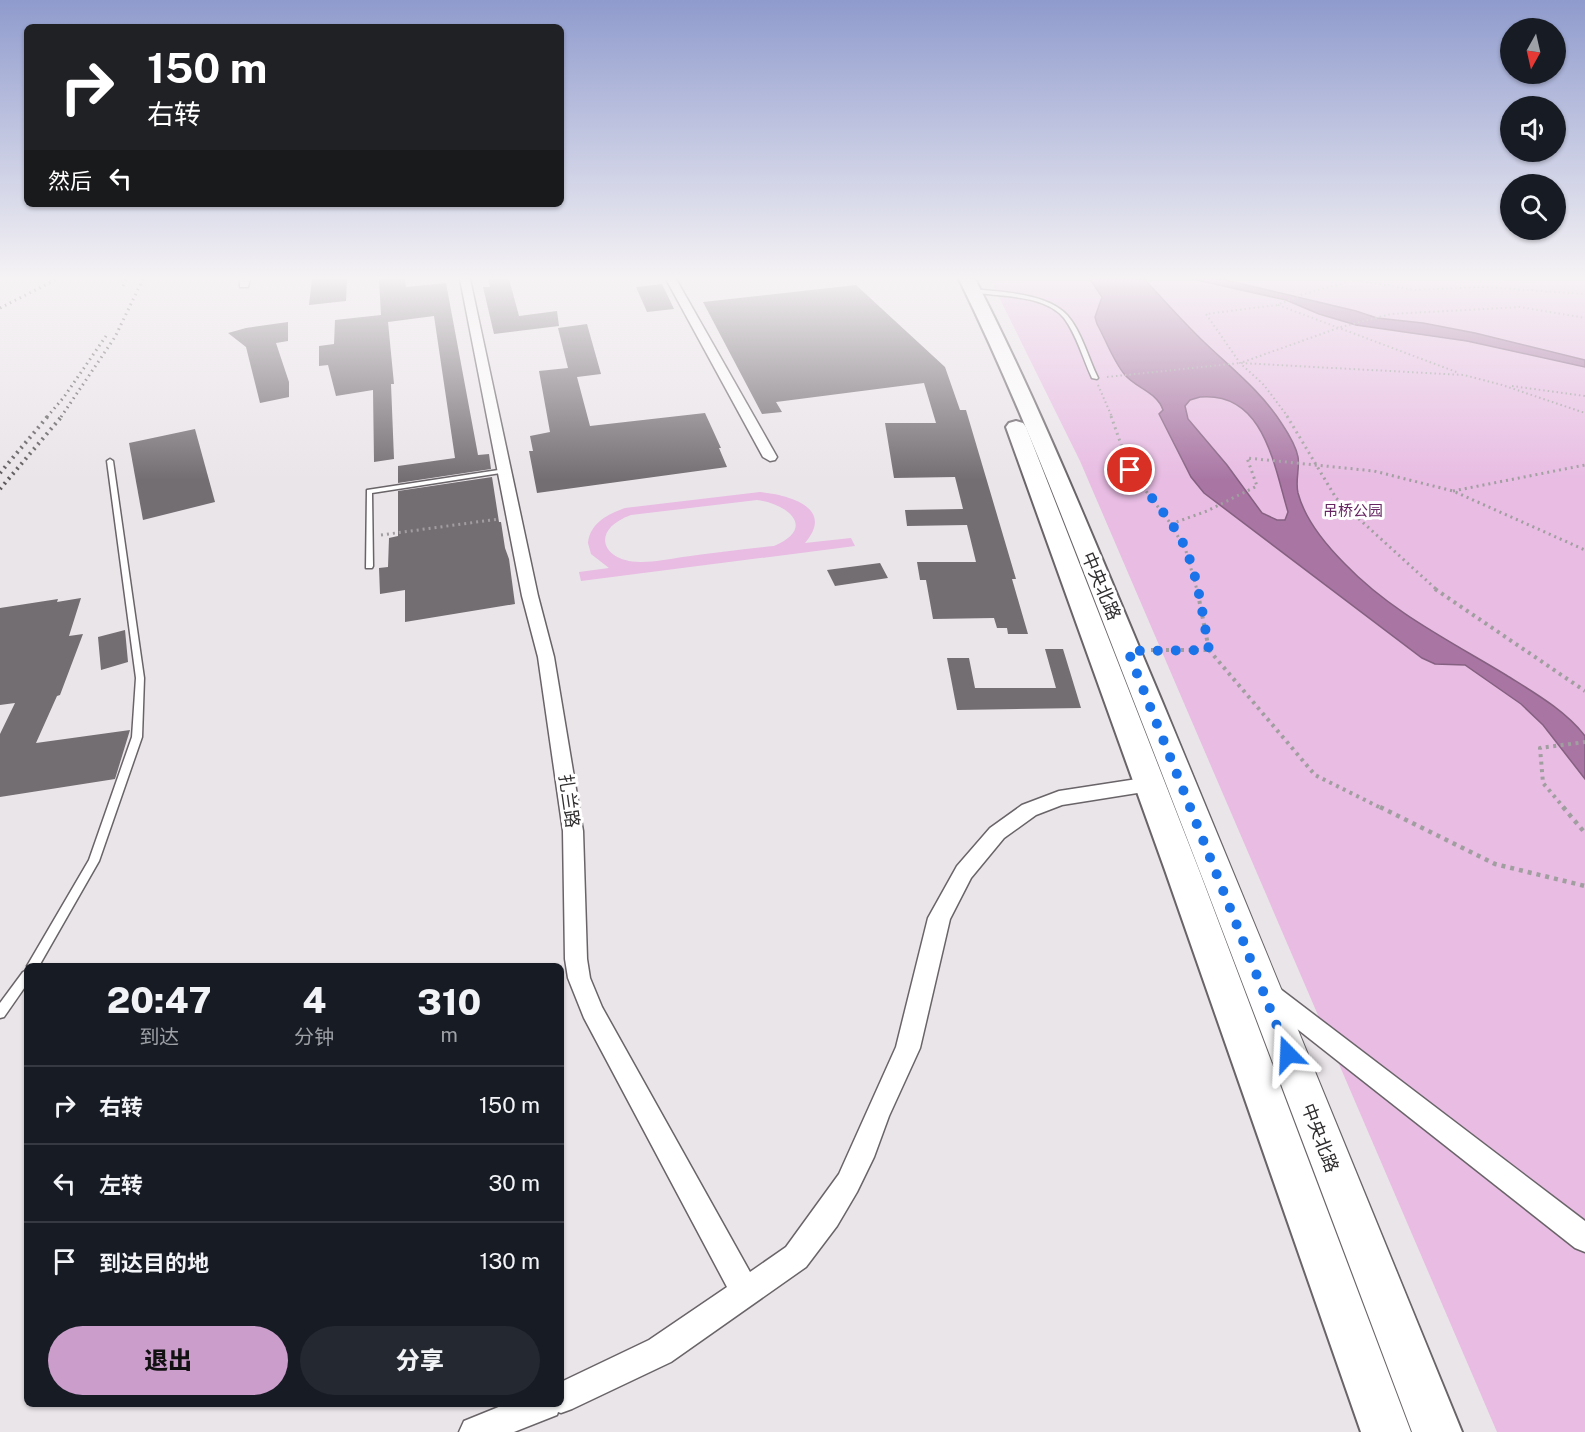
<!DOCTYPE html>
<html lang="zh">
<head>
<meta charset="utf-8">
<style>
  body { margin:0; font-family:"Public Sans","Noto Sans SC",sans-serif; background:#242831; color:#f1f3f6; height:100vh; display:flex; flex-direction:column; font-size:22px; white-space:nowrap }
  * { box-sizing:border-box; margin:0 }
  p { font-size:20px; color:#9ea1a6 }
  .icon { flex:none; width:33px; height:33px; fill:none; stroke:currentColor; stroke-width:2; stroke-linecap:round; stroke-linejoin:round }
  .map { position:relative; flex:1; overflow:hidden }
  .panel { position:absolute; left:24px; top:963px; width:540px; height:444px; display:flex; flex-direction:column; background:#171b24; border-radius:9px; box-shadow:0 2px 4px #0004 }
  .panel>* { flex:none }
  .banner { position:absolute; left:24px; top:24px; width:540px; height:183px; border-radius:9px; box-shadow:0 2px 4px #0004; background:#202124; color:#fff; overflow:hidden }
  .needle { width:39px; rotate:188deg }
  .fabs { position:absolute; left:1500px; top:18px; display:grid; gap:12px }
  .fabs a { display:grid; place-items:center; width:66px; height:66px; border-radius:50%; background:#171b24; box-shadow:0 2px 4px #0004; font-size:30px }
  .pin { position:absolute; display:grid; place-items:center; width:51px; height:51px; color:#fff; margin:-26px; border:3px solid #fff; border-radius:50%; box-shadow:0 2px 6px #0007 }
  .me { position:absolute; width:66px; margin:-33px; rotate:339deg; stroke-linejoin:round; filter:drop-shadow(0 0 4px #0008) }
  .turn { display:flex; align-items:center; gap:21px; height:126px; padding:0 24px; font-size:27px }
  .turn .icon { width:78px; height:78px; stroke-width:2.5 }
  .turn b { display:block; font-size:42px; line-height:51px }
  .then { display:flex; align-items:center; height:57px; padding:0 24px; background:#0003; gap:12px; font-size:22px }
  .eta { display:flex; justify-content:space-evenly; align-items:center; height:102px; text-align:center }
  .eta b { font-size:36px; font-weight:800; line-height:42px }
  .primary-button { display:flex; gap:12px; margin-top:auto; padding:12px 24px }
  .primary-button a { flex:1; height:69px; border-radius:36px; background:#cb9dcb; color:#111; font-size:24px; font-weight:800; line-height:69px; text-align:center }
  .primary-button a+a { background:#242831; color:#f1f3f6 }
  ul { padding:0; list-style:none }
  li { display:flex; align-items:center; gap:18px; height:78px; padding:0 24px; border-top:2px solid #363941 }
  li div { flex:1 }
  li b { display:block; font-size:22px }
  li em { font-style:normal }
  .map>svg:first-child { display:block }
</style>
</head>
<body>
<div class="map">
<svg width="1585" height="1432" viewBox="0 0 1585 1432">
  <rect width="100%" height="100%" fill="#eae5e9"/>
  <!-- green -->
  <g fill="#e8bce3" fill-rule="evenodd">
    <path d="M 990,279 L 1585,279 L 1585,1432 L 1497,1432 L 1080,461 Z"/>
    <path d="M 760,492 C 790,495 835,508 805,543 L 851,538 L 855,546 L 581,581 L 579,572 L 609,568 L 591,554 L 588,543 C 590,523 608,514 625,508 ZM 757,500 C 788,504 817,528 774,546 C 744,549 713,553 683,557 C 669,559 655,562 642,562 C 602,563 589,530 631,515 Z"/>
  </g>
  <!-- water -->
  <g fill="#a976a4" stroke="#856081" stroke-width="1.5" fill-rule="evenodd">
    <path d="M 1090,279 L 1144,279 C 1164,300 1183,322 1204,342 C 1231,368 1262,392 1282,424 C 1288,433 1296,446 1298,457 C 1300,468 1295,480 1298,493 C 1305,520 1326,545 1345,564 C 1391,612 1450,641 1506,675 C 1533,692 1565,710 1585,736 L 1585,779 L 1543,725 L 1521,704 L 1465,665 L 1435,664 L 1422,658 L 1204,493 L 1191,477 L 1159,414 L 1163,410 C 1157,392 1136,388 1125,375 C 1113,361 1106,340 1097,324 L 1095,317 L 1102,297 ZM 1200,397 C 1264,391 1274,466 1288,512 L 1285,520 L 1277,520 L 1262,513 L 1227,465 L 1188,419 L 1185,406 L 1190,400 Z"/>
    <path d="M 1192,279 L 1222,279 L 1356,311 L 1377,318 L 1423,323 L 1475,333 L 1585,360 L 1585,367 L 1467,341 L 1356,325 L 1319,314 L 1286,300 Z"/>
  </g>
  <!-- building -->
  <g fill="#736e72">
    <path d="M 312,279 L 347,279 L 346,301 L 309,305 Z"/>
    <path d="M 379,279 L 405,279 L 406,287 L 446,283 L 478,455 L 489,454 L 491,469 L 398,483 L 398,466 L 455,458 L 434,316 L 388,322 L 394,384 L 391,384 L 394,459 L 374,462 L 373,390 L 336,396 L 328,365 L 319,366 L 319,346 L 334,344 L 335,320 L 381,315 Z"/>
    <path d="M 488,279 L 509,279 L 519,316 L 557,311 L 559,326 L 494,334 L 483,287 L 490,287 Z"/>
    <path d="M 662,284 L 674,309 L 647,312 L 636,287 Z"/>
    <path d="M 856,285 L 945,367 L 960,410 L 966,410 L 1016,579 L 1012,579 L 1028,634 L 1008,634 L 1007,628 L 997,628 L 994,618 L 933,619 L 926,580 L 920,580 L 917,562 L 976,562 L 967,525 L 907,526 L 905,510 L 963,509 L 955,477 L 894,478 L 885,423 L 936,423 L 924,383 L 776,402 L 782,412 L 762,414 L 703,302 Z"/>
    <path d="M 288,322 L 288,341 L 276,343 L 289,382 L 289,397 L 260,403 L 246,347 L 228,333 L 246,328 Z"/>
    <path d="M 587,324 L 601,374 L 577,377 L 590,426 L 705,413 L 721,448 L 719,448 L 727,467 L 537,493 L 529,451 L 533,451 L 530,436 L 550,432 L 539,371 L 568,368 L 558,328 Z"/>
    <path d="M 195,429 L 215,502 L 143,520 L 129,443 Z"/>
    <path d="M 492,477 L 499,522 L 501,522 L 505,548 L 509,559 L 515,604 L 405,622 L 405,590 L 380,594 L 379,568 L 388,567 L 389,538 L 398,536 L 398,491 Z"/>
    <path d="M 880,563 L 888,578 L 835,586 L 827,570 Z"/>
    <path d="M 81,598 L 69,636 L 83,634 L 60,695 L 57,696 L 36,743 L 130,730 L 115,779 L 0,797 L 0,734 L 15,703 L 0,705 L 0,608 L 58,599 L 57,602 Z"/>
    <path d="M 125,630 L 128,662 L 101,670 L 98,637 Z"/>
    <path d="M 1045,649 L 1063,649 L 1081,708 L 957,710 L 947,658 L 969,658 L 975,688 L 1056,688 Z"/>
  </g>
  <g fill="none" stroke-linecap="round" stroke-linejoin="round">
    <defs>
      <g id="lane">
        <path d="M 973,289 C 1000,292 1047,293 1067,315 C 1082,332 1088,358 1098,378 L 1097,379 L 1092,378 C 1083,359 1077,335 1064,318 C 1045,294 999,297 971,292 L 971,290 Z"/>
        <path d="M 110,459 L 113,461 L 144,678 L 142,737 L 99,861 L 39,966 L 27,966 L 89,860 L 132,737 L 136,678 L 107,461 Z"/>
        <path d="M 505,469 L 507,470 L 507,472 L 372,493 L 373,566 L 372,568 L 366,568 L 367,490 Z"/>
        <path d="M 27,970 L 27,984 L 4,1017 L 0,1018 L 0,1003 L 23,972 Z"/>
      </g>
      <g id="street">
        <path d="M 240,279 L 250,279 L 248,287 L 240,287 Z"/>
        <path d="M 460,279 L 470,279 L 538,596 L 554,657 L 583,831 L 587,959 L 590,978 L 602,1007 L 750,1272 L 786,1247 L 839,1174 L 896,1047 L 928,918 L 957,866 L 990,828 L 1022,805 L 1059,791 L 1150,777 L 1157,779 L 1160,784 L 1157,789 L 1150,791 L 1062,805 L 1036,815 L 1004,838 L 971,878 L 950,919 L 920,1048 L 889,1116 L 874,1157 L 857,1192 L 837,1226 L 806,1267 L 671,1362 L 572,1409 L 561,1413 L 558,1412 L 557,1415 L 514,1432 L 459,1432 L 464,1421 L 506,1404 L 561,1404 L 561,1382 L 649,1340 L 727,1287 L 584,1018 L 568,978 L 565,959 L 563,831 L 538,657 L 522,596 Z"/>
        <path d="M 666,279 L 676,279 L 777,457 L 775,460 L 770,461 L 763,457 Z"/>
        <path d="M 1271,985 L 1279,988 L 1585,1221 L 1585,1252 L 1575,1248 L 1263,1002 L 1259,995 L 1263,988 Z"/>
      </g>
      <g id="primary">
        <path d="M 959,279 L 975,279 C 1045,415 1101,558 1161,699 C 1263,942 1362,1187 1462,1432 L 1412,1432 C 1320,1187 1228,942 1133,699 C 1078,558 1026,416 959,279 Z"/>
        <path d="M 1016,421 L 1023,423 L 1026,427 L 1199,870 L 1411,1432 L 1361,1432 L 1165,870 L 1006,427 L 1009,423 Z"/>
      </g>
    </defs>
    <!-- lane casing -->
    <use href="#lane" stroke="#696468" stroke-width="3"/>
    <!-- street casing -->
    <use href="#street" stroke="#696468" stroke-width="3"/>
    <!-- primary casing -->
    <use href="#primary" stroke="#696468" stroke-width="4"/>
    <!-- path-far3 -->
    <g stroke="#a19ea0" stroke-width="2" stroke-dasharray="1.5 3" stroke-linecap="butt">
      <path d="M 1278,305 L 1459,373"/>
      <path d="M 1243,362 L 1341,327 L 1391,314 L 1520,307 L 1585,318"/>
      <path d="M 1107,377 L 1240,363 L 1464,375 L 1502,385 L 1585,413"/>
      <path d="M 1098,385 L 1112,417"/>
      <path d="M 1512,386 L 1585,396"/>
      <path d="M 1288,417 L 1264,385 L 1240,363 L 1206,314 L 1277,305 L 1304,294 L 1354,280 L 1415,290 L 1483,287 L 1585,294"/>
    </g>
    <!-- path-far2 -->
    <g stroke="#a19ea0" stroke-width="3" stroke-dasharray="2 4" stroke-linecap="butt">
      <path d="M 1111,416 L 1130,470 L 1171,524 L 1186,551 L 1197,590"/>
      <path d="M 1287,416 L 1336,498 L 1437,590"/>
      <path d="M 1453,491 L 1585,465"/>
      <path d="M 1171,524 L 1207,511 L 1257,486 L 1247,458 L 1374,471 L 1453,491 L 1585,550"/>
      <path d="M 381,535 L 499,519"/>
    </g>
    <!-- path-far1 -->
    <g stroke="#a19ea0" stroke-width="4" stroke-dasharray="3 4.5" stroke-linecap="butt">
      <path d="M 1435,589 L 1585,691"/>
      <path d="M 1151,650 L 1209,650 L 1197,589"/>
      <path d="M 1209,650 L 1315,775 L 1383,809"/>
      <path d="M 1565,809 L 1543,783 L 1540,748 L 1585,742"/>
    </g>
    <!-- path -->
    <g stroke="#a19ea0" stroke-width="4.5" stroke-dasharray="4 5" stroke-linecap="butt">
      <path d="M 1380,807 L 1495,864 L 1585,886"/>
      <path d="M 1563,807 L 1585,833"/>
    </g>
    <!-- lane -->
    <use href="#lane" fill="#fff" fill-rule="evenodd"/>
    <!-- street -->
    <use href="#street" fill="#fff" fill-rule="evenodd"/>
    <!-- primary -->
    <use href="#primary" fill="#fff" fill-rule="evenodd"/>
    <!-- rail-far1 -->
    <g stroke="#5d5a5c" stroke-width="3" stroke-dasharray="1.5 4" stroke-linecap="butt">
      <path d="M 123,286 L 126,279"/>
      <path d="M 0,308 L 57,279"/>
      <path d="M 47,417 L 64,397 L 106,336"/>
      <path d="M 61,417 L 115,337 L 143,279"/>
    </g>
    <!-- rail -->
    <g stroke="#5d5a5c" stroke-width="4" stroke-dasharray="2 4.5" stroke-linecap="butt">
      <path d="M 0,473 L 48,416"/>
      <path d="M 0,489 L 62,416"/>
    </g>
  </g>
  <!-- sky -->
  <linearGradient id="sky" x2="0" y2="1"><stop stop-color="#8f9bcd"/><stop offset="0.58" stop-color="#f6f3f5"/><stop offset="1" stop-color="#f6f3f5" stop-opacity="0"/></linearGradient>
  <rect width="1585" height="480" fill="url(#sky)"/>
  <g fill="none" stroke-linecap="round" stroke-linejoin="round">
    <!-- route -->
    <path stroke="#1a73e8" stroke-width="10" stroke-dasharray="0 18" d="M 1130,470 C 1146,492 1166,513 1180,537 C 1198,571 1202,613 1209,650 L 1128,651 L 1288,1054"/>
  </g>
  <g text-anchor="middle" stroke-width="6" stroke-linejoin="round" paint-order="stroke">
    <!-- far-park labels -->
    <g font-size="15" fill="#662662" stroke="#fff">
      <text x="1353" y="516">吊桥公园</text>
    </g>
    <!-- street labels -->
    <g font-size="18" fill="#302e2f" stroke="#fff">
      <text transform="translate(1101 586) rotate(67)" y="6">中央北路</text>
      <text transform="translate(569 801) rotate(82)" y="6">扎兰路</text>
      <text transform="translate(1320 1138) rotate(69)" y="6">中央北路</text>
    </g>
  </g>
</svg>
<div class="fabs">
<a><svg class="needle" viewBox="-14 -14 28 28"><path d="M0-13l5 13h-10z" fill="#e53935"/><path d="M0 13l5-13h-10z" fill="#9ea1a6"/></svg></a>
<a><svg class="icon" aria-label="sound" viewBox="0 0 24 24"><path d="M4 9h4l5-4v14l-5-4H4zM17 9q2 3 0 6"/></svg></a>
<a><svg class="icon" aria-label="search" viewBox="0 0 24 24"><circle cx="10" cy="10" r="6"/><path d="M15 15l6 6"/></svg></a>
</div>
<div class="pin" style="left:1130px;top:470px;background:#d93025"><svg class="icon" aria-label="arrive" viewBox="0 0 24 24"><path d="M6 21V4h12l-3 4 3 4H6"/></svg></div>
<svg class="me" style="left:1288px;top:1054px" viewBox="-20 -20 40 40"><path d="M0-17L14 15 0 8-14 15z" fill="#1a73e8" stroke="#fff" stroke-width="4"/></svg>
<div class="banner">
<div class="turn"><svg class="icon" aria-label="right" viewBox="0 0 24 24"><path d="M7 20v-9h11M14 6l5 5-5 5"/></svg><div><b>150 m</b>右转</div></div>
<div class="then">然后<svg class="icon" aria-label="left" viewBox="0 0 24 24"><path d="M17 20v-9H6M10 6l-5 5 5 5"/></svg></div>
</div>
<section class="panel">
<div class="eta">
<div><b>20:47</b><p>到达</p></div>
<div><b>4</b><p>分钟</p></div>
<div><b>310</b><p>m</p></div>
</div>
<ul>
<li><svg class="icon" aria-label="right" viewBox="0 0 24 24"><path d="M7 20v-9h11M14 6l5 5-5 5"/></svg><div><b>右转</b></div><em>150 m</em></li>
<li><svg class="icon" aria-label="left" viewBox="0 0 24 24"><path d="M17 20v-9H6M10 6l-5 5 5 5"/></svg><div><b>左转</b></div><em>30 m</em></li>
<li><svg class="icon" aria-label="arrive" viewBox="0 0 24 24"><path d="M6 21V4h12l-3 4 3 4H6"/></svg><div><b>到达目的地</b></div><em>130 m</em></li>
</ul>
<div class="primary-button"><a>退出</a><a>分享</a></div>
</section>
</div>
</body>
</html>
